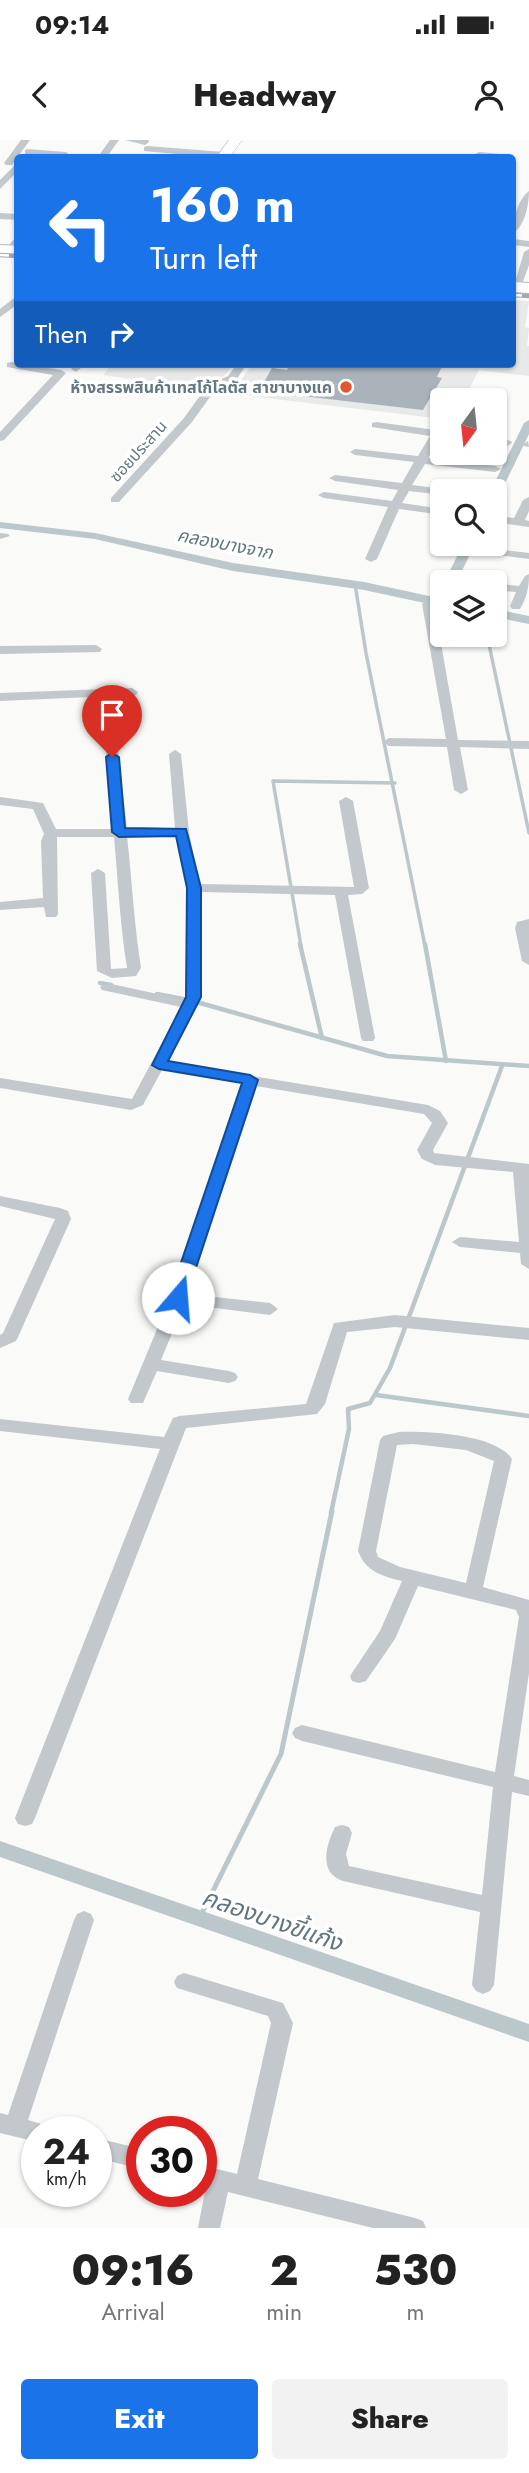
<!DOCTYPE html>
<html lang="en">
<head>
<meta charset="utf-8">
<style>
  body { margin:0; font-family:Jost,"Noto Sans Thai",sans-serif; background:#f2f2f2; color:#222; height:100vh; display:flex; flex-direction:column; font-size:26px; white-space:nowrap }
  * { box-sizing:border-box; margin:0 }
  p { font-size:23px; color:#767676 }
  .icon { flex:none; width:38px; height:38px; fill:none; stroke:currentColor; stroke-width:2; stroke-linecap:round; stroke-linejoin:round }
  .map { position:relative; height:2088px; overflow:hidden }
  .details { display:flex; flex-direction:column; background:#fff; flex:1 }
  .details>* { flex:none }
  .guide { position:absolute; left:14px; top:14px; width:502px; height:214px; border-radius:7px; box-shadow:0 2px 5px #0004; background:#1a73e8; color:#fff; overflow:hidden }
  .needle { width:46px; rotate:195deg }
  .controls { position:absolute; left:430px; top:248px; display:grid; gap:14px }
  .controls a { display:grid; place-items:center; width:77px; height:77px; border-radius:7px; background:#fff; box-shadow:0 2px 5px #0004; font-size:35px }
  .speed { position:absolute; left:21px; top:1976px; display:flex; gap:14px; font-size:35px; font-weight:700; text-align:center }
  .speed>* { display:grid; place-content:center; width:91px; height:91px; border-radius:50%; background:#fff; box-shadow:0 2px 5px #0004; line-height:1 }
  .speed small { font-size:18px; font-weight:400 }
  .speed .limit { border:10px solid #d22; background:#fff; color:#111 }
  .pin { position:absolute; display:grid; place-items:center; width:60px; height:60px; color:#fff; margin:-72px -30px; border-radius:50% 50% 50% 0; rotate:-45deg; box-shadow:0 0 7px #0007 }
  .pin .icon { rotate:45deg }
  .me { position:absolute; width:77px; margin:-38px; rotate:18deg; stroke-linejoin:round; filter:drop-shadow(0 0 5px #0008) }
  .turn { display:flex; align-items:center; gap:24px; height:147px; padding:0 21px; font-size:32px }
  .turn .icon { width:91px; height:91px; stroke-width:2.5 }
  .turn b { display:block; font-size:49px; line-height:60px }
  .then { display:flex; align-items:center; height:66px; padding:0 21px; background:#0003; gap:14px; font-size:26px }
  .eta { display:flex; justify-content:space-evenly; align-items:center; height:119px; text-align:center }
  .eta b { font-size:42px; font-weight:800; line-height:49px }
  .action { display:flex; gap:14px; margin-top:auto; padding:14px 21px }
  .action a { flex:1; height:80px; border-radius:7px; background:#1a73e8; color:#fff; font-size:28px; font-weight:800; line-height:80px; text-align:center }
  .action a+a { background:#f2f2f2; color:#222 }
  .status { display:flex; justify-content:space-between; align-items:center; height:49px; padding:0 35px; background:#fff; direction:ltr }
  .status svg { height:19px; fill:currentColor }
  header { display:flex; justify-content:space-between; align-items:center; height:91px; padding:0 21px; background:#fff; font-size:32px; font-weight:800 }
  .map>svg:first-child { display:block }
</style>
</head>
<body>
<div class="status"><b>09:14</b><svg viewBox="0 0 49 12"><path d="M0 12V9h3v3zM5 12V6h3v6zM10 12V3h3v9zM15 12V0h3v12zM26 1h20v11H26zM47 4h2v5h-2z"/></svg></div>
<header><svg class="icon" aria-label="back" viewBox="0 0 24 24"><path d="M15 5l-7 7 7 7"/></svg>Headway<svg class="icon" aria-label="person" viewBox="0 0 24 24"><circle cx="12" cy="8" r="4"/><path d="M4 21q1-7 8-7t8 7"/></svg></header>
<div class="map">
<svg width="529" height="2088" viewBox="0 0 529 2088">
  <rect width="100%" height="100%" fill="#fafaf8"/>
  <!-- built -->
  <g fill="#e8e9e9">
    <path d="M 513,160 L 529,161 L 525,187 L 529,188 L 527,206 L 529,206 L 529,236 L 479,230 L 463,261 L 443,261 L 443,279 L 232,254 L 252,224 L 513,224 Z"/>
    <path d="M 113,224 L 233,224 L 225,235 L 202,249 L 103,235 Z"/>
  </g>
  <g fill="none" stroke-linecap="round" stroke-linejoin="round">
    <!-- stream-far2 -->
    <g stroke="#bbc7cb" stroke-width="3.5">
      <path d="M 355,444 L 366,513 L 425,806"/>
      <path d="M 487,495 L 529,693"/>
      <path d="M 301,806 L 273,641 L 395,643"/>
    </g>
    <!-- stream-far1 -->
    <g stroke="#bbc7cb" stroke-width="4.5">
      <path d="M 300,804 L 322,898"/>
      <path d="M 425,804 L 446,921"/>
      <path d="M 100,843 L 111,845"/>
      <path d="M 157,854 L 193,861 L 387,916 L 529,926"/>
      <path d="M 376,1255 L 529,1276"/>
      <path d="M 331,1373 L 349,1289 L 348,1269 L 370,1263 L 390,1228 L 502,926"/>
    </g>
    <!-- stream -->
    <path stroke="#bbc7cb" stroke-width="5" d="M 199,1779 L 281,1614 L 332,1371"/>
    <!-- canal -->
    <g fill="#bbc7cb" fill-rule="evenodd">
      <path d="M 529,280 L 529,294 L 501,352 L 495,355 L 495,352 L 490,352 L 524,283 Z"/>
      <path d="M 0,382 L 95,393 L 233,423 L 364,442 L 443,459 L 443,467 L 364,450 L 233,431 L 95,399 L 0,388 Z"/>
      <path d="M 463,404 L 475,404 L 456,443 L 444,443 Z"/>
      <path d="M 495,469 L 529,476 L 529,484 L 495,477 Z"/>
      <path d="M 0,1701 L 529,1884 L 529,1902 L 0,1717 Z"/>
    </g>
  </g>
  <!-- building -->
  <path fill="#aab3b9" d="M 290,224 L 443,224 L 437,237 L 442,238 L 423,270 L 259,251 L 272,228 L 287,230 Z"/>
  <g fill="none" stroke-linecap="round" stroke-linejoin="round">
    <defs>
      <path id="secondary" d="M 229,0 L 242,0 L 229,18 L 216,18 Z"/>
      <g id="primary">
        <path d="M 0,105 L 18,106 L 18,116 L 0,115 Z"/>
        <path d="M 513,142 L 529,143 L 529,153 L 513,152 Z"/>
      </g>
    </defs>
    <!-- secondary casing -->
    <use href="#secondary" stroke="#b3babf" stroke-width="1"/>
    <!-- primary casing -->
    <use href="#primary" stroke="#b5babe" stroke-width="2"/>
    <!-- street -->
    <g fill="#c3c8cc" fill-rule="evenodd">
      <path d="M 21,0 L 30,0 L 12,25 L 6,25 L 4,23 Z"/>
      <path d="M 110,0 L 119,0 L 106,18 L 97,18 Z"/>
      <path d="M 125,0 L 148,0 L 149,2 L 145,5 Z"/>
      <path d="M 147,6 L 224,12 L 228,15 L 221,18 L 144,11 L 144,7 Z"/>
      <path d="M 28,9 L 66,12 L 70,15 L 63,18 L 25,14 L 25,10 Z"/>
      <path d="M 479,12 L 511,15 L 516,18 L 513,20 L 513,18 L 469,17 Z"/>
      <path d="M 353,14 L 356,15 L 358,18 L 348,18 Z"/>
      <path d="M 18,22 L 18,31 L 0,49 L 0,40 Z"/>
      <path d="M 529,51 C 529,64 525,86 513,93 C 513,79 518,59 529,51 Z"/>
      <path d="M 0,73 L 18,74 L 18,80 L 0,79 Z"/>
      <path d="M 18,95 L 18,105 L 11,113 L 5,113 L 5,109 Z"/>
      <path d="M 513,99 L 529,101 L 529,107 L 513,105 Z"/>
      <path d="M 529,109 L 529,125 L 521,147 L 513,149 L 524,112 Z"/>
      <path d="M 18,155 L 18,164 L 0,177 L 0,169 Z"/>
      <path d="M 11,222 L 61,230 L 66,233 L 4,300 L 0,301 L 0,292 L 53,235 L 7,227 L 7,223 Z"/>
      <path d="M 75,224 L 86,224 L 76,232 L 71,229 Z"/>
      <path d="M 237,224 L 247,224 L 236,240 L 215,250 L 192,282 L 119,362 L 111,362 L 111,358 L 184,278 L 207,246 L 228,236 Z"/>
      <path d="M 376,282 L 443,291 L 443,297 L 440,297 L 428,318 L 495,326 L 501,329 L 495,332 L 425,324 L 412,345 L 443,349 L 448,352 L 443,352 L 443,355 L 409,351 L 402,363 L 443,369 L 443,375 L 399,369 L 377,419 L 371,422 L 365,419 L 388,367 L 324,358 L 318,355 L 324,352 L 392,361 L 398,350 L 335,341 L 329,338 L 335,335 L 402,343 L 414,322 L 355,315 L 350,312 L 355,309 L 418,316 L 430,296 L 372,287 L 372,283 Z"/>
      <path d="M 495,298 L 511,301 L 512,303 L 507,306 L 495,304 Z"/>
      <path d="M 528,301 L 529,307 L 524,306 L 523,304 Z"/>
      <path d="M 529,357 L 529,371 L 525,380 L 529,381 L 529,387 L 495,382 L 495,376 L 514,378 L 523,360 Z"/>
      <path d="M 0,393 L 8,394 L 10,396 L 0,399 Z"/>
      <path d="M 473,406 L 529,413 L 529,419 L 469,411 L 467,409 Z"/>
      <path d="M 529,434 C 529,448 527,457 520,469 L 512,469 L 510,466 L 516,452 L 495,450 L 494,443 L 519,446 L 525,436 Z"/>
      <path d="M 454,437 L 473,440 L 475,443 L 449,443 L 450,438 Z"/>
      <path d="M 428,460 L 434,464 L 458,600 L 529,601 L 529,609 L 460,607 L 468,650 L 461,654 L 454,650 L 447,607 L 389,606 L 383,602 L 389,598 L 446,599 L 422,464 Z"/>
      <path d="M 96,505 L 102,509 L 100,512 L 0,514 L 0,506 Z"/>
      <path d="M 132,548 L 138,552 L 136,555 L 0,561 L 0,553 Z"/>
      <path d="M 110,588 L 116,592 L 127,688 L 175,688 L 169,614 L 175,610 L 181,614 L 189,692 L 200,744 L 354,747 L 339,661 L 346,657 L 353,661 L 369,748 L 362,754 L 348,755 L 375,898 L 373,901 L 363,901 L 361,898 L 335,755 L 201,752 L 201,857 L 167,922 L 428,965 L 440,971 L 448,983 L 433,1010 L 434,1013 L 529,1024 L 529,1129 L 521,1124 L 520,1113 L 460,1107 L 452,1102 L 460,1097 L 519,1102 L 513,1032 L 435,1025 L 422,1019 L 417,1010 L 432,983 L 424,974 L 256,946 L 188,1154 L 270,1163 L 278,1169 L 270,1175 L 184,1164 L 161,1220 L 229,1231 L 235,1233 L 238,1237 L 235,1241 L 229,1243 L 157,1231 L 143,1263 L 131,1263 L 128,1259 L 170,1158 L 241,943 L 162,930 L 143,965 L 131,970 L 0,948 L 0,938 L 132,959 L 181,867 L 102,850 L 100,847 L 107,843 L 185,860 L 187,857 L 187,748 L 176,696 L 127,696 C 132,741 134,784 141,828 L 136,836 L 112,838 L 97,831 L 91,733 L 98,729 L 105,733 L 111,829 L 127,828 C 120,784 118,741 114,697 L 57,697 L 58,774 L 56,777 L 46,777 L 44,767 L 0,770 L 0,762 L 43,758 L 41,701 L 44,694 L 33,669 L 0,665 L 0,657 L 43,663 L 56,689 L 113,689 L 104,592 Z"/>
      <path d="M 529,779 L 529,825 L 522,821 L 515,788 L 517,782 Z"/>
      <path d="M 0,1056 L 60,1068 L 68,1071 L 71,1079 L 18,1197 L 16,1201 L 0,1208 L 0,1195 L 3,1193 L 55,1079 L 0,1066 Z"/>
      <path d="M 395,1175 L 529,1188 L 529,1200 L 395,1187 L 347,1192 L 325,1264 L 317,1274 L 186,1288 L 35,1678 L 32,1684 L 25,1686 L 18,1684 L 15,1678 L 160,1309 L 0,1291 L 0,1279 L 164,1297 L 173,1278 L 179,1276 L 306,1264 L 334,1183 Z"/>
      <path d="M 399,1292 C 426,1291 496,1294 512,1319 L 483,1447 L 529,1460 L 529,1533 L 514,1636 L 529,1640 L 529,1656 L 512,1652 L 494,1845 L 490,1851 L 483,1854 L 476,1851 L 472,1845 L 480,1772 L 343,1741 C 318,1733 326,1705 335,1687 L 342,1685 L 349,1687 L 352,1693 L 346,1714 L 349,1726 L 482,1755 L 493,1647 L 302,1601 L 295,1598 L 292,1593 L 295,1588 L 302,1585 L 495,1632 L 519,1477 L 516,1470 L 418,1446 L 395,1499 L 366,1541 L 359,1543 L 352,1541 L 350,1536 L 380,1491 L 402,1441 C 382,1436 366,1432 358,1411 L 380,1300 L 383,1296 ZM 413,1304 L 466,1310 L 494,1321 L 466,1443 L 400,1427 L 378,1417 L 376,1411 L 397,1305 Z"/>
      <path d="M 84,1771 L 91,1774 L 94,1780 L 28,1980 L 45,1985 L 48,1992 L 37,1992 L 37,2002 L 0,1993 L 0,1973 L 8,1975 L 74,1780 L 77,1774 Z"/>
      <path d="M 184,1833 L 283,1863 L 293,1883 L 258,2039 L 415,2078 L 423,2081 L 426,2088 L 373,2088 L 228,2052 L 220,2088 L 198,2088 L 206,2046 L 201,2045 L 201,2025 L 237,2034 L 271,1883 L 268,1876 L 177,1848 L 174,1842 L 177,1836 Z"/>
      <path d="M 96,1998 L 142,2009 L 142,2029 L 96,2018 Z"/>
    </g>
    <!-- secondary -->
    <use href="#secondary" fill="#fff" fill-rule="evenodd"/>
    <!-- primary -->
    <use href="#primary" fill="#fff" fill-rule="evenodd"/>
    <defs>
      <g id="rail">
        <path d="M 0,115 L 18,116"/>
        <path d="M 513,155 L 529,156"/>
      </g>
    </defs>
    <!-- rail casing -->
    <use href="#rail" stroke="#a2aab0" stroke-width="4.5"/>
    <!-- rail -->
    <use href="#rail" stroke="#fff" stroke-width="2.5" stroke-dasharray="9" stroke-linecap="butt"/>
  </g>
  <!-- route -->
  <path fill="#1a73e8" stroke="#114b97" stroke-width="2" d="M 112,613 L 119,617 L 125,688 L 186,689 L 201,748 L 201,857 L 168,921 L 250,935 L 258,940 L 186,1158 L 178,1163 L 169,1158 L 242,943 L 159,929 L 152,925 L 186,857 L 187,748 L 176,696 L 119,697 L 112,692 L 106,617 Z"/>
  <!-- markers -->
  <circle fill="#e4572e" stroke="#fff" stroke-width="2.5" cx="346" cy="247" r="7"/>
  <g text-anchor="middle" stroke-width="7" stroke-linejoin="round" paint-order="stroke">
    <!-- far-poi labels -->
    <g font-size="16" font-weight="bold" fill="#657683" stroke="#fff" text-anchor="end">
      <text x="332" y="253">ห้างสรรพสินค้าเทสโก้โลตัส สาขาบางแค</text>
    </g>
    <!-- far-street labels -->
    <g font-size="16" fill="#657683" stroke="#fff">
      <text transform="translate(138 311) rotate(-48)" y="6">ซอยประสาน</text>
    </g>
    <!-- far-water labels -->
    <g font-size="18" font-style="italic" fill="#60757c" stroke="#fff">
      <text transform="translate(225 404) rotate(11)" y="6">คลองบางจาก</text>
    </g>
    <!-- near-water labels -->
    <g font-size="24" font-style="italic" fill="#60757c" stroke="#fff">
      <text transform="translate(272 1780) rotate(19)" y="8">คลองบางขี้แก้ง</text>
    </g>
  </g>
</svg>
<div class="controls">
<a><svg class="needle" viewBox="-14 -14 28 28"><path d="M0-13l5 13h-10z" fill="#e53935"/><path d="M0 13l5-13h-10z" fill="#767676"/></svg></a>
<a><svg class="icon" aria-label="search" viewBox="0 0 24 24"><circle cx="10" cy="10" r="6"/><path d="M15 15l6 6"/></svg></a>
<a><svg class="icon" aria-label="layers" viewBox="0 0 24 24"><path d="M12 4l9 5-9 5-9-5zM3 14l9 5 9-5"/></svg></a>
</div>
<div class="speed"><div>24<small>km/h</small></div><div class="limit">30</div></div>
<div class="pin" style="left:112px;top:617px;background:#d93025"><svg class="icon" aria-label="arrive" viewBox="0 0 24 24"><path d="M6 21V4h12l-3 4 3 4H6"/></svg></div>
<svg class="me" style="left:178px;top:1158px" viewBox="-20 -20 40 40"><circle r="19" fill="#fff"/><path d="M0-13L10 11 0 6-10 11z" fill="#1a73e8"/></svg>
<div class="guide">
<div class="turn"><svg class="icon" aria-label="left" viewBox="0 0 24 24"><path d="M17 20v-9H6M10 6l-5 5 5 5"/></svg><div><b>160 m</b>Turn left</div></div>
<div class="then">Then<svg class="icon" aria-label="right" viewBox="0 0 24 24"><path d="M7 20v-9h11M14 6l5 5-5 5"/></svg></div>
</div>
</div>
<section class="details">
<div class="eta">
<div><b>09:16</b><p>Arrival</p></div>
<div><b>2</b><p>min</p></div>
<div><b>530</b><p>m</p></div>
</div>
<div class="action"><a>Exit</a><a>Share</a></div>
</section>
</body>
</html>
